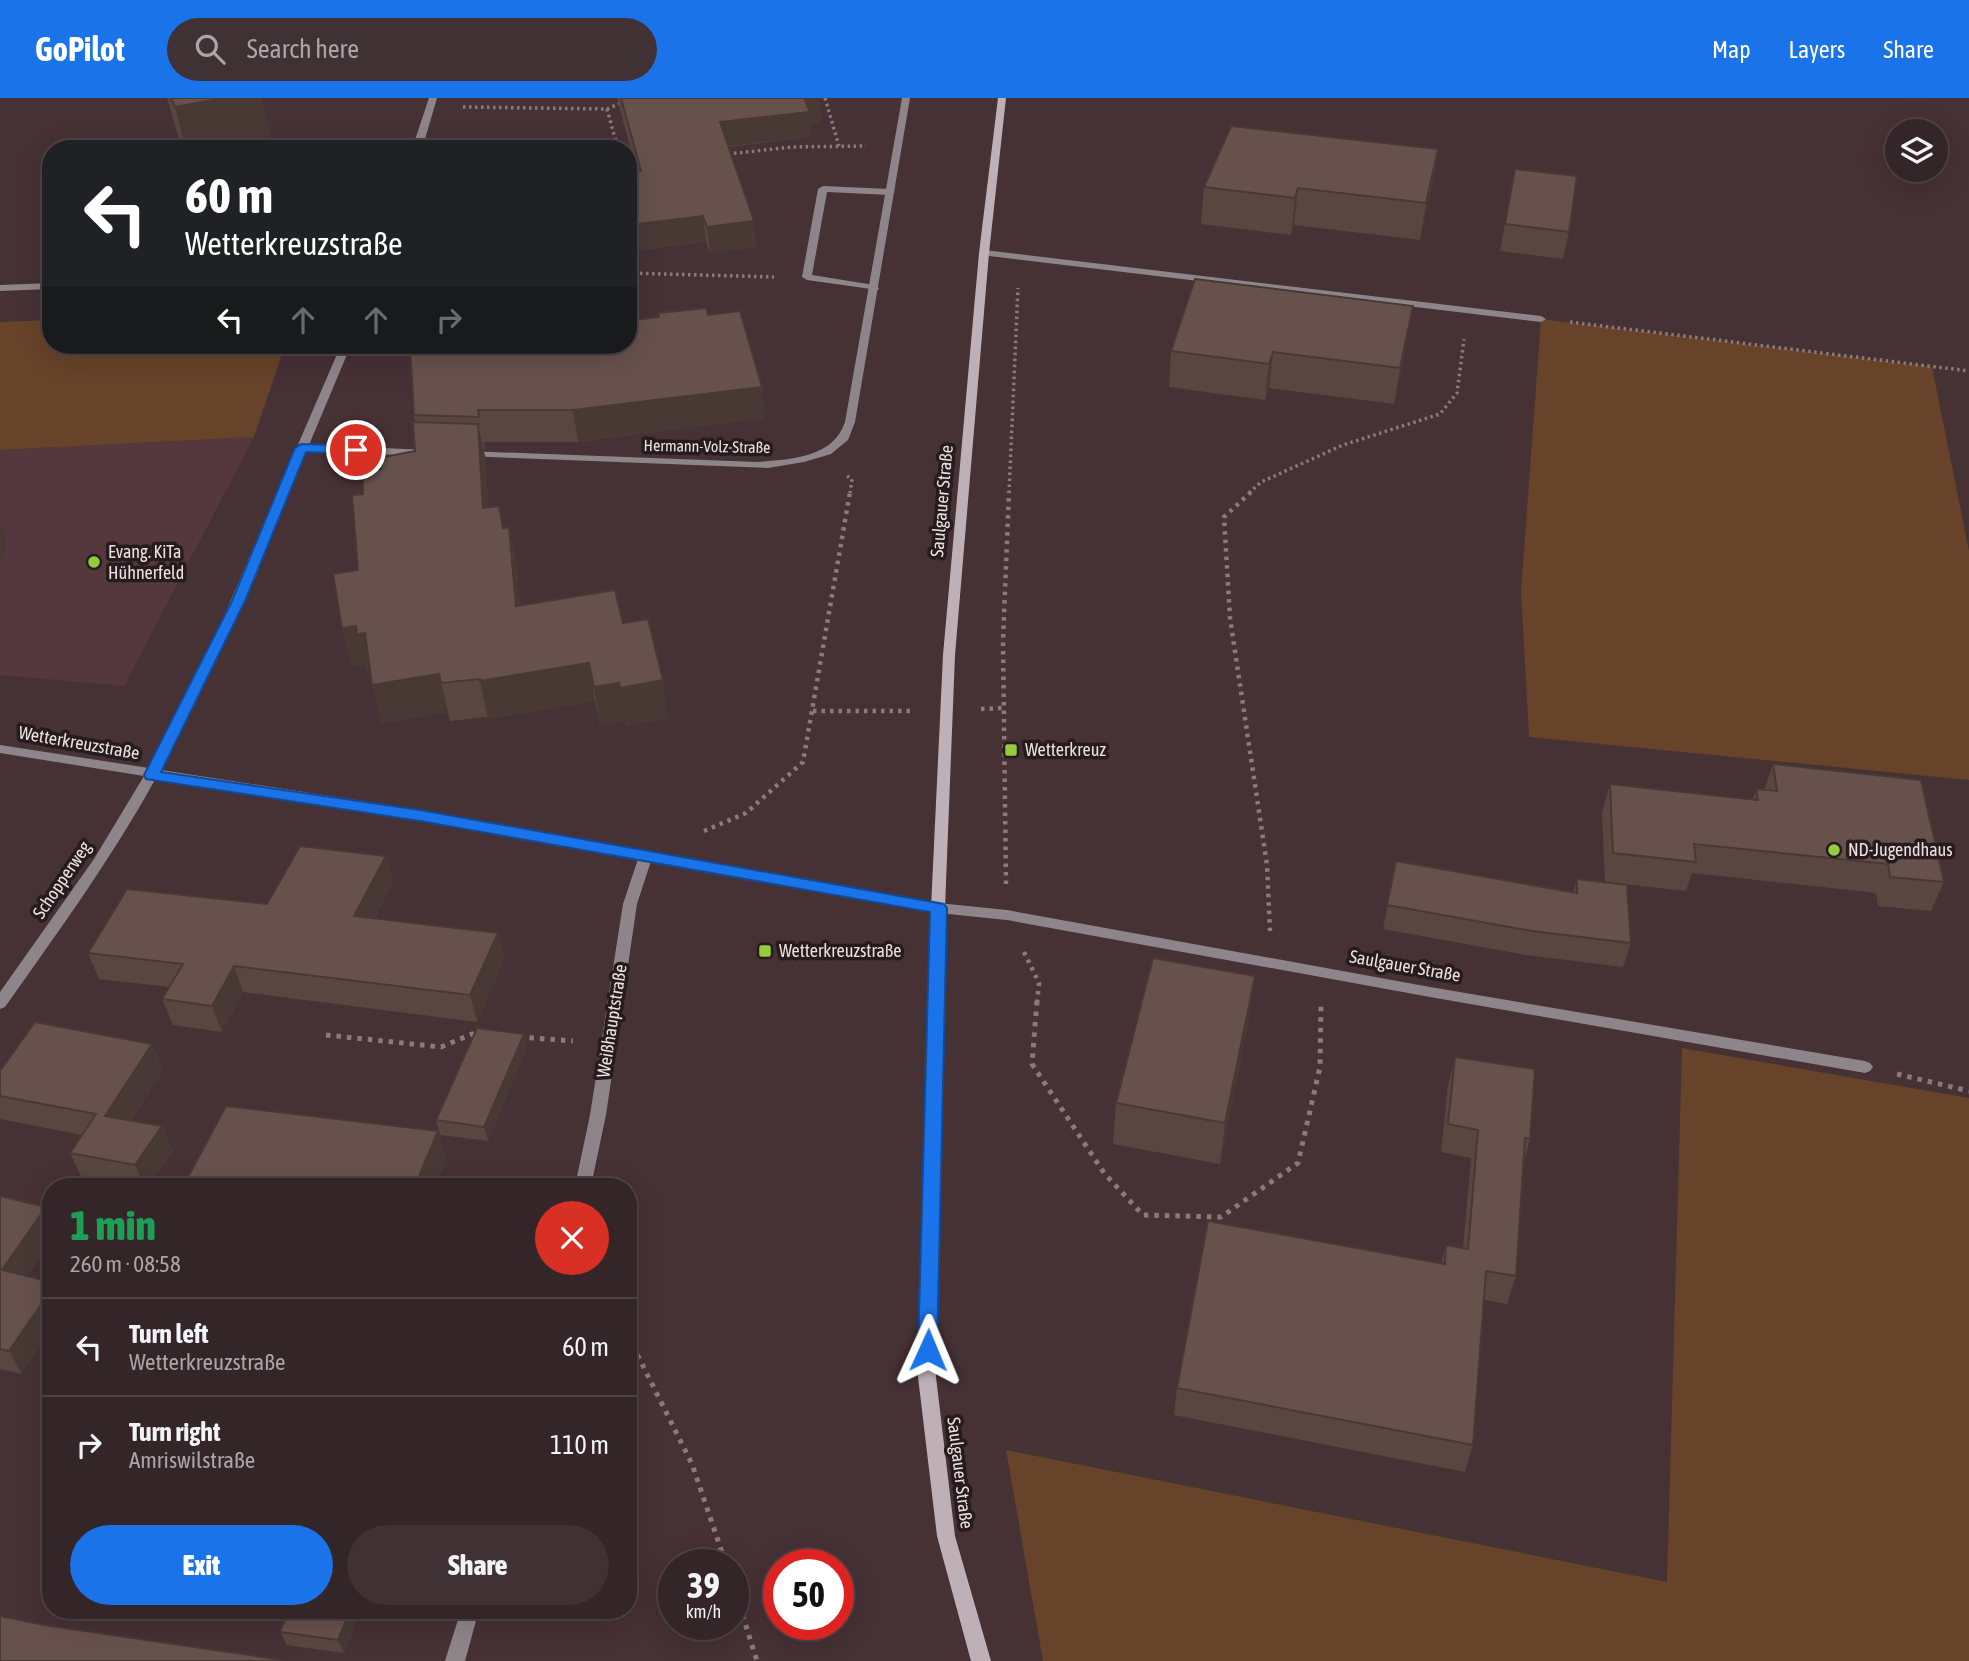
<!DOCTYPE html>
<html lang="en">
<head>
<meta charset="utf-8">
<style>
  body { margin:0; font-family:"Asap Condensed",sans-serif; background:#3f3134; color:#f1f3f6; height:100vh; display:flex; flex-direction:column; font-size:26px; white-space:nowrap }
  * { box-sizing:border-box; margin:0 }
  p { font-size:23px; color:#a9a5a8 }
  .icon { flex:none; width:38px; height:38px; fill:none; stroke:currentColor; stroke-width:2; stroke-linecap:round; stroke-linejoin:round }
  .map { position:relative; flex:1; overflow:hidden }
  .drawer { position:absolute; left:42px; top:1080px; width:595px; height:441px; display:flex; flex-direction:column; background:#342528; border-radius:28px; box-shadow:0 7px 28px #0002,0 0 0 2px #4e4245 }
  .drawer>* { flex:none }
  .guide { position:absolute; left:42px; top:42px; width:595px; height:214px; border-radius:28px; box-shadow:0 7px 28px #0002,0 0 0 2px #4e4245; background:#202124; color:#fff; overflow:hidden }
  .fabs { position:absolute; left:1885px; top:21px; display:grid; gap:14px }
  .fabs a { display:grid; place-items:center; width:63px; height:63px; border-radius:50%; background:#342528; box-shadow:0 7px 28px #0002,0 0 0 2px #4e4245; font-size:35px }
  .speed { position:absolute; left:658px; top:1451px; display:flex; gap:14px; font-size:35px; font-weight:700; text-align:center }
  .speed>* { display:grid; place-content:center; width:91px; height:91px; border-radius:50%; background:#342528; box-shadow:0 7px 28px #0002,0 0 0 2px #4e4245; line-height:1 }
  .speed small { font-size:18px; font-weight:400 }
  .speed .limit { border:10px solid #d22; background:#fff; color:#111 }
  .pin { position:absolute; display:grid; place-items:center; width:60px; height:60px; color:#fff; margin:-30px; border:4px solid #fff; border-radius:50%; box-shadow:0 2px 7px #0007 }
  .me { position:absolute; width:77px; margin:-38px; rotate:1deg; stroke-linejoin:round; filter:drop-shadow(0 0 5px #0008) }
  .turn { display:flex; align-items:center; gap:24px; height:147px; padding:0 28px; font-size:32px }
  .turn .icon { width:91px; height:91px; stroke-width:2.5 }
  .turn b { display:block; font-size:49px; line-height:60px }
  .lanes { display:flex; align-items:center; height:66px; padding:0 28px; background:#0003; justify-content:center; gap:35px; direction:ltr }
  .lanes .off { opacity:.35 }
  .round { display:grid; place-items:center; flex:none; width:74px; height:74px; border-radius:37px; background:#3f3134 }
  .overview { display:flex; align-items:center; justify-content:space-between; height:119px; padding:0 28px }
  h1 { font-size:42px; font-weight:800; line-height:52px; color:#1e9e55 }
  .button { display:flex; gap:14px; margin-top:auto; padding:14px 28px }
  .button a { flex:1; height:80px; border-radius:42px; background:#1a73e8; color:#fff; font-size:28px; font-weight:800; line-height:80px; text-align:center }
  .button a+a { background:#3f3134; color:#f1f3f6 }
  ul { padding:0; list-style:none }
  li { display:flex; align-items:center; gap:21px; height:98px; padding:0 28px; border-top:2px solid #4e4245 }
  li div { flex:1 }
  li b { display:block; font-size:26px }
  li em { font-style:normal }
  header { display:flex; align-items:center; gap:42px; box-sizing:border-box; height:98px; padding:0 35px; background:#1a73e8; color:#fff }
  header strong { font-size:33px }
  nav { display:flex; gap:38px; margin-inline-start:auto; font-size:24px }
  .search { width:490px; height:63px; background:#3f3134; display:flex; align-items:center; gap:18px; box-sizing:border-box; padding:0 24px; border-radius:38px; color:#a9a5a8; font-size:26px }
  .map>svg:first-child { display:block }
</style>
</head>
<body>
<header>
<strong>GoPilot</strong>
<div class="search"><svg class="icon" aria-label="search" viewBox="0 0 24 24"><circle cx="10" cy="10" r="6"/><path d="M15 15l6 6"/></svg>Search here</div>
<nav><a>Map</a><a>Layers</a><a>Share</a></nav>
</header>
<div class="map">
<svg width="1969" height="1563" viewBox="0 0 1969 1563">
  <rect width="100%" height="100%" fill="#463135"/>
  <!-- built -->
  <path fill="#54383d" d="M 254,339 L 124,588 L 0,577 L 0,352 Z"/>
  <!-- green -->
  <g fill="#664329">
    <path d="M 1541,221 L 1932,269 L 1969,453 L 1969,682 L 1529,639 L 1521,493 Z"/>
    <path d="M 51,222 L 51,247 L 285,247 L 254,339 L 0,352 L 0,224 Z"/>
    <path d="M 1682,950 L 1969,1000 L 1969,1563 L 1043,1563 L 1006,1352 L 1667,1484 Z"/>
  </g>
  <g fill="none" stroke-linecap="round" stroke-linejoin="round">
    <!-- path-far2 -->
    <g stroke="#8b797c" stroke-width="3.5" stroke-dasharray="2.5 3.5" stroke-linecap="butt">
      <path d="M 825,0 L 839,48"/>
      <path d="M 463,9 L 607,11 L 632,0"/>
      <path d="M 607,11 L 618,51"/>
      <path d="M 728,56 L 792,49 L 866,48"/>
      <path d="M 628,67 L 639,66"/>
      <path d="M 628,175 L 774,179"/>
      <path d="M 1570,224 L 1969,273"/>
      <path d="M 847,378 L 852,381 L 850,395"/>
      <path d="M 1009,395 L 1018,190"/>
      <path d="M 1249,395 L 1261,384 L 1343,347 L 1440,316 L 1457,295 L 1464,241"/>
    </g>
    <!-- path-far1 -->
    <g stroke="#8b797c" stroke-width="4.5" stroke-dasharray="3.5 5" stroke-linecap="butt">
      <path d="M 1251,394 L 1224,419 L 1230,520 L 1267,767 L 1270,833"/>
      <path d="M 981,611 L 1004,610"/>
      <path d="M 813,613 L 912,613"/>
      <path d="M 704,733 L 746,715 L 803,664 L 850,394"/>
      <path d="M 1006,786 L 1003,543 L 1009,394"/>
      <path d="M 1024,854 L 1039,885 L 1037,905"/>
    </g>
    <!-- path -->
    <g stroke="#8b797c" stroke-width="5" stroke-dasharray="4.5 6" stroke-linecap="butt">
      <path d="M 1037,903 L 1032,966 L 1104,1075 L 1143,1117 L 1221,1119 L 1298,1065 L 1320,969 L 1321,907"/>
      <path d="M 326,937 L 441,949 L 472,936 L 479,937"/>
      <path d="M 519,939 L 573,943"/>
      <path d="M 1897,976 L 1969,993"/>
      <path d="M 628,1238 L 692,1366 L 726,1466"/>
      <path d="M 733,1487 L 757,1563"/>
    </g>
    <!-- lane -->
    <g fill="#8e858a" fill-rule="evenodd">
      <path d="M 823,88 L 890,91 L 895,94 L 890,97 L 827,94 L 812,177 L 874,187 L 879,190 L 878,192 L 807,182 L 802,179 L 818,91 Z"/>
      <path d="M 984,152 L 1541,218 L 1546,221 L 1541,224 L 981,157 L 981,153 Z"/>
    </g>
    <!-- street -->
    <g fill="#8e858a" fill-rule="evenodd">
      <path d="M 429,0 L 437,0 L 422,51 L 412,51 Z"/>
      <path d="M 902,0 L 910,0 L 855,324 L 848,342 L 831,356 L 804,364 L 768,370 L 463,358 L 463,354 L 467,353 L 758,364 C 791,361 833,360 845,324 Z"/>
      <path d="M 51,185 L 51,191 L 0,193 L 0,187 Z"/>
      <path d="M 341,247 L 351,247 L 309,347 L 429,352 L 435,355 L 429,358 L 306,354 L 236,518 L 161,672 L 420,712 L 938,805 L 1007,812 L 1430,889 L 1865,963 L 1870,965 L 1873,969 L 1870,973 L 1865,975 L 1430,899 L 1007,822 L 938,815 L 651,763 L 637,806 L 606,1017 L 591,1088 L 575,1088 L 590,1017 L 623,806 L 638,761 L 420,722 L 156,680 C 112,760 58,834 5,909 L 0,911 L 0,894 L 94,761 L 144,678 L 0,655 L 0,647 L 149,670 L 224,518 Z"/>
      <path d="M 461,1512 L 479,1512 L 465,1563 L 445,1563 Z"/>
    </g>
    <!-- secondary -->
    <path fill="#bfb0b8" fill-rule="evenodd" d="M 998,0 L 1006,0 L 989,155 L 955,557 L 945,810 L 936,1279 L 955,1438 L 991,1563 L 971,1563 L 937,1438 L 918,1279 L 931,810 L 943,557 L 979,155 Z"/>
  </g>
  <!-- wall -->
  <g fill="#594641">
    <path d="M 167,0 L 261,0 L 274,51 L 183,51 L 179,41 Z"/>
    <path d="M 617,0 L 819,0 L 821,25 L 811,26 L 811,39 L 728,49 L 756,149 L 710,155 L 706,144 L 632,153 L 628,138 L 628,74 L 637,74 Z"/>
    <path d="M 1438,51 L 1432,88 L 1420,142 L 1294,127 L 1291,137 L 1201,126 L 1204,89 Z"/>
    <path d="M 1515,71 L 1569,134 L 1563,161 L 1500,153 Z"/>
    <path d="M 708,217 L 765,320 L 578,344 L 484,344 L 485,351 L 483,351 L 486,363 L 488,409 L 503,430 L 509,429 L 516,466 L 520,507 L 623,525 L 668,620 L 626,628 L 625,623 L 600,627 L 595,603 L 488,621 L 488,619 L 450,623 L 448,614 L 382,625 L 372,587 L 370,573 L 367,574 L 365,566 L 352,568 L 342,530 L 358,472 L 363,396 L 381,371 L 415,353 L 415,324 L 414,317 Z"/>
    <path d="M 1407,244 L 1394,306 L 1269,290 L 1265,302 L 1169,289 L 1171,253 Z"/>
    <path d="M 1773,666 L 1944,784 L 1931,813 L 1878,808 L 1876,795 L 1692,775 L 1686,793 L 1605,784 L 1602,715 L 1610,686 L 1753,701 L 1756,691 L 1764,692 Z"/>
    <path d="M 386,758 L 393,785 L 374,821 L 498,835 L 504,861 L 477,924 L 243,894 L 222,934 L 173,927 L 162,901 L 169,889 L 99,881 L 88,855 L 267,806 Z"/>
    <path d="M 1396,763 L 1573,794 L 1577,781 L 1631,845 L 1623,869 L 1526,857 L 1383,831 Z"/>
    <path d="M 1249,920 L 1220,1066 L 1113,1046 L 1116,1005 Z"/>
    <path d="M 524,936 L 527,950 L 488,1043 L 440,1037 L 436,1022 Z"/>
    <path d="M 152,946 L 163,972 L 131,1022 L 162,1028 L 173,1053 L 149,1088 L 126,1088 L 82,1080 L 70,1055 L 82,1037 L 0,1021 L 0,973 Z"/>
    <path d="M 1455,959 L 1530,1041 L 1524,1063 L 1516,1178 L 1507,1206 L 1484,1202 L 1473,1347 L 1465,1374 L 1174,1317 L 1177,1290 L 1441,1165 L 1446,1147 L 1463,1150 L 1471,1060 L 1441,1054 L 1448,987 Z"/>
    <path d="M 438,1033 L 446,1062 L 435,1088 L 191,1088 L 187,1081 Z"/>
    <path d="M 0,1098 L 46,1109 L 51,1118 L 51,1144 L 27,1179 L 22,1276 L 0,1271 Z"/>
    <path d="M 289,1512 L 361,1512 L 344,1555 L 287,1547 L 280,1534 Z"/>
  </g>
  <!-- shaded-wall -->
  <g fill="#483935">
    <path d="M 224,0 L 261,0 L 274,51 L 186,51 L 175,9 Z"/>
    <path d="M 819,0 L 821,25 L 811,26 L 811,39 L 722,49 L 720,24 L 805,2 Z"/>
    <path d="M 1438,51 L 1432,88 L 1420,142 L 1426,105 Z"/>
    <path d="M 1298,90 L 1294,127 L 1291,137 L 1295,100 Z"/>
    <path d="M 703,118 L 706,144 L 632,153 L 629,127 Z"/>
    <path d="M 754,123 L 756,149 L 710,155 L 707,129 Z"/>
    <path d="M 1413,208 L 1407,244 L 1394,306 L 1400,270 Z"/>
    <path d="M 1273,254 L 1269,290 L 1265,302 L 1269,266 Z"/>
    <path d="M 762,289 L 765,320 L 578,344 L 573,312 Z"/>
    <path d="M 478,326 L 486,363 L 490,447 L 483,410 Z"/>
    <path d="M 0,425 L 8,446 L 0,463 Z"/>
    <path d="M 509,429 L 516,466 L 524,545 L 516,508 Z"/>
    <path d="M 356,528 L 365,535 L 375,573 L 367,574 L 365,566 L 352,568 L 342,530 Z"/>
    <path d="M 589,565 L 595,603 L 488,621 L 480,583 Z"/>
    <path d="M 439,576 L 448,614 L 382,625 L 372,587 Z"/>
    <path d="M 663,582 L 668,620 L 626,628 L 620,590 Z"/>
    <path d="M 619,585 L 625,623 L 600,627 L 594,589 Z"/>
    <path d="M 386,758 L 393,785 L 362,845 L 354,818 Z"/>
    <path d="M 498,835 L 504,861 L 477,924 L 470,897 Z"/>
    <path d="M 234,868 L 243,894 L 222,934 L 212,908 Z"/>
    <path d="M 1255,878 L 1249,920 L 1220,1066 L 1225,1025 Z"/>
    <path d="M 524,936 L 527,950 L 488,1043 L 484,1029 Z"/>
    <path d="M 152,946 L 163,972 L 117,1043 L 105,1018 Z"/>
    <path d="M 162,1028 L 173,1053 L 149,1088 L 145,1088 L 135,1067 Z"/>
    <path d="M 438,1033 L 446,1062 L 435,1088 L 415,1088 Z"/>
    <path d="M 46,1109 L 51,1118 L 51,1144 L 15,1196 L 2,1172 Z"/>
    <path d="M 51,1192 L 51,1234 L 22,1276 L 9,1253 Z"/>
    <path d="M 350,1512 L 361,1512 L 344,1555 L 338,1542 Z"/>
  </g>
  <!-- building -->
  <g fill="#67514c" stroke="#483935" stroke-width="2">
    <path d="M 171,0 L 224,0 L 175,9 Z"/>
    <path d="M 621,0 L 818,0 L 805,2 L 810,14 L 720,24 L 754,123 L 707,129 L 703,118 L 629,127 L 628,74 L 641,73 Z"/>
    <path d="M 1231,28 L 1438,51 L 1426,105 L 1298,90 L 1295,100 L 1204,89 Z"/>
    <path d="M 1515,71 L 1577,78 L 1569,134 L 1505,126 Z"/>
    <path d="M 1195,181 L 1413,208 L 1400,270 L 1273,254 L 1269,266 L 1171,253 Z"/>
    <path d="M 706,210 L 708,217 L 740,213 L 762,289 L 573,312 L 478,312 L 479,319 L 414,317 L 410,247 L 628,247 L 628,228 L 629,228 L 628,223 L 659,219 L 658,215 Z"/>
    <path d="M 413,324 L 478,326 L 483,410 L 499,408 L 503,430 L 509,429 L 516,508 L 615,492 L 623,525 L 648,521 L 663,582 L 620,590 L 619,585 L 594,589 L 589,565 L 480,583 L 480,581 L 441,585 L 439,576 L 372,587 L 365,535 L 357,536 L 356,528 L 342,530 L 333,476 L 358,472 L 352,397 L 363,396 L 363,372 L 381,371 L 379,360 L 415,353 Z"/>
    <path d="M 1773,666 L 1921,682 L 1944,784 L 1890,779 L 1888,766 L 1694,746 L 1696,764 L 1613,755 L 1610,686 L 1758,702 L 1756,691 L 1777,693 Z"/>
    <path d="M 300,748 L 386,758 L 354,818 L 498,835 L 470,897 L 234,868 L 212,908 L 162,901 L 183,866 L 88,855 L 127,791 L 267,806 Z"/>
    <path d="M 1396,763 L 1577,795 L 1577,781 L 1627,787 L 1631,845 L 1532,833 L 1387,807 Z"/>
    <path d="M 1153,860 L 1255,878 L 1225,1025 L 1116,1005 Z"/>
    <path d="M 35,924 L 152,946 L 105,1018 L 162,1028 L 135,1067 L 70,1055 L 96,1016 L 0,998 L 0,973 Z"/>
    <path d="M 477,930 L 524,936 L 484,1029 L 436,1022 Z"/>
    <path d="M 1455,959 L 1535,971 L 1530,1041 L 1525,1040 L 1516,1178 L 1486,1173 L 1473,1347 L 1177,1290 L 1208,1123 L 1445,1166 L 1446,1147 L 1468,1151 L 1478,1032 L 1448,1026 Z"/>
    <path d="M 226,1008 L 438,1033 L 415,1088 L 246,1088 L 187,1081 Z"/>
    <path d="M 0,1098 L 46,1109 L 2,1172 L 51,1184 L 51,1192 L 9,1253 L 0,1251 Z"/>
    <path d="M 289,1512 L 350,1512 L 338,1542 L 280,1534 Z"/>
    <path d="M 0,1518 L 44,1527 L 283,1562 L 283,1563 L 0,1563 Z"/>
  </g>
  <!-- route -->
  <path fill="#1a73e8" stroke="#114b97" stroke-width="2" d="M 301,346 L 356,348 L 363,352 L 356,356 L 306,354 L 245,503 L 161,674 L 420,712 L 944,806 L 947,810 L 937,1252 L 934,1258 L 928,1260 L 921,1258 L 918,1252 L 930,814 L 420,723 L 146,681 L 144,677 L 232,503 L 295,350 Z"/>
  <!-- markers -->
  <g fill="#93cc3d" stroke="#261c1e" stroke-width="2.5">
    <circle cx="94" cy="464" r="7"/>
    <rect x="1004" y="645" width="14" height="14" rx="3.5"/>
    <circle cx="1834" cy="752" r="7"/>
    <rect x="758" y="846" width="14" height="14" rx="3.5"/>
  </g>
  <g text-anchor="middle" stroke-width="7" stroke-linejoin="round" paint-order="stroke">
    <!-- far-street labels -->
    <g font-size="16" fill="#ede0e2" stroke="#261c1e">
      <text transform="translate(707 348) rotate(1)" y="6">Hermann-Volz-Straße</text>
    </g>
    <!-- street labels -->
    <g font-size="18" fill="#ede0e2" stroke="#261c1e">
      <text transform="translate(942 403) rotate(-85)" y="6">Saulgauer Straße</text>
      <text transform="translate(79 645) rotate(10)" y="6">Wetterkreuzstraße</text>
      <text transform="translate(62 782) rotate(-56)" y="6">Schopperweg</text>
      <text transform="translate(1405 868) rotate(10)" y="6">Saulgauer Straße</text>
      <text transform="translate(612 923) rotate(-81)" y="6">Weißhauptstraße</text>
      <text transform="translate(960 1375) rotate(83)" y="6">Saulgauer Straße</text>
    </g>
    <!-- poi labels -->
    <g font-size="18" fill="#ede0e2" stroke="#261c1e" text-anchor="start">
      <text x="108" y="460">Evang. KiTa<tspan x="108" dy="21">Hühnerfeld</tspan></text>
      <text x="1025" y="658">Wetterkreuz</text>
      <text x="1848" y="758">ND-Jugendhaus</text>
      <text x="779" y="859">Wetterkreuzstraße</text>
    </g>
  </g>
</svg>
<div class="fabs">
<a><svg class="icon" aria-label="layers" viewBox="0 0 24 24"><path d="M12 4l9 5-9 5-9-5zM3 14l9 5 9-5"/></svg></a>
</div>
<div class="speed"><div>39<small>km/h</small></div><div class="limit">50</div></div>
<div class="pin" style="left:356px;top:352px;background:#d93025"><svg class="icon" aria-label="arrive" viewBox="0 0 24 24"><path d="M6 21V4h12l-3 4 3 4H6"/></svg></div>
<svg class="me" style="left:928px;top:1252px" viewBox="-20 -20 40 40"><path d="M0-17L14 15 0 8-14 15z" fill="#1a73e8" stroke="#fff" stroke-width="4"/></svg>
<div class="guide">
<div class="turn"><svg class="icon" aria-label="left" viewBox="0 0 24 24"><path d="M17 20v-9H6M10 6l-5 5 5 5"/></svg><div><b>60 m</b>Wetterkreuzstraße</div></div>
<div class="lanes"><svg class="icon" aria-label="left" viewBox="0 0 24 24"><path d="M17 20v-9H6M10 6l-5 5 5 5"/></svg><svg class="icon off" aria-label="ahead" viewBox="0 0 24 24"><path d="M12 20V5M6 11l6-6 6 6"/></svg><svg class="icon off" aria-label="ahead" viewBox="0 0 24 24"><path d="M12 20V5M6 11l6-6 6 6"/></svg><svg class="icon off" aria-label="right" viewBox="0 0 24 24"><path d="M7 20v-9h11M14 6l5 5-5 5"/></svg></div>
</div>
<section class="drawer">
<div class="overview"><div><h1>1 min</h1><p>260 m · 08:58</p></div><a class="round" style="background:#d93025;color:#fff"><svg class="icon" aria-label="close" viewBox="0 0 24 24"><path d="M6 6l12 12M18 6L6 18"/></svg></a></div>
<ul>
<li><svg class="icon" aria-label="left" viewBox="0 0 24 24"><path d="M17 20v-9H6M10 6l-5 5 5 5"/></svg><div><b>Turn left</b><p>Wetterkreuzstraße</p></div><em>60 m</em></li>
<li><svg class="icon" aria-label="right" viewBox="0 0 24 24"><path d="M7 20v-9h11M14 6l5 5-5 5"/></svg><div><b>Turn right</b><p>Amriswilstraße</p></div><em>110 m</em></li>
</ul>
<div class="button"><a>Exit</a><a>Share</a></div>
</section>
</div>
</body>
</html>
